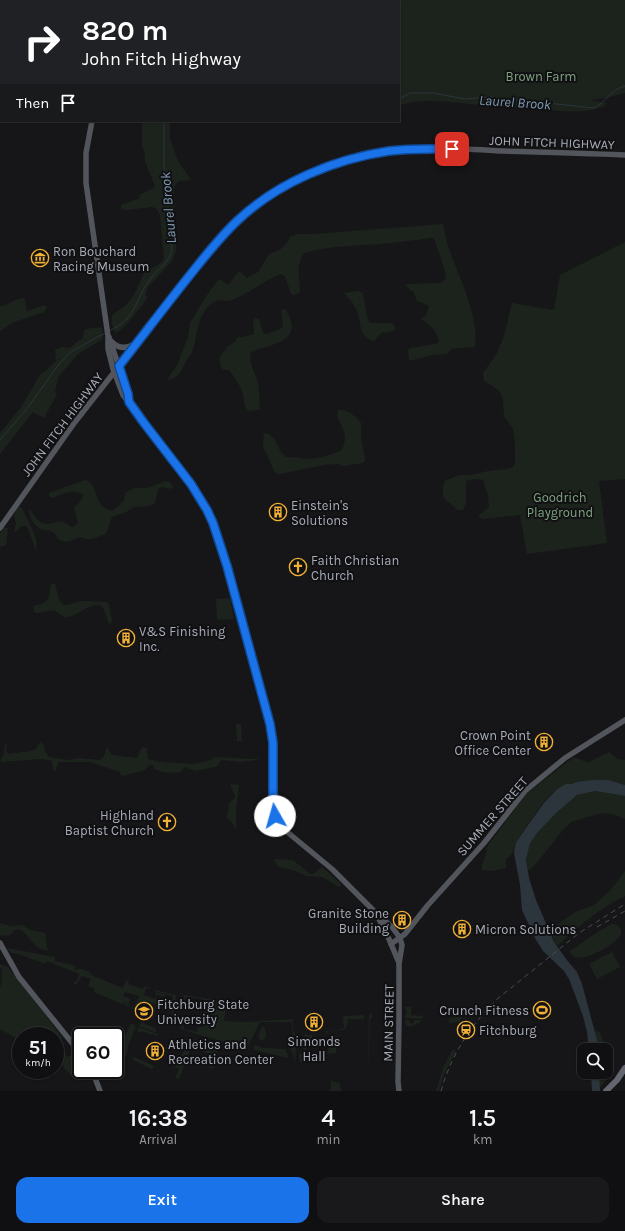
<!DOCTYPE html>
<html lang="en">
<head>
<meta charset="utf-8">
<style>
  body { margin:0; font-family:Karla,sans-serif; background:#19191b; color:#f1f3f6; height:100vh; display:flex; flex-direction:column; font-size:15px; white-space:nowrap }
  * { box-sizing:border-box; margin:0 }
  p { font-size:13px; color:#9c9d9f }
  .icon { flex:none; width:22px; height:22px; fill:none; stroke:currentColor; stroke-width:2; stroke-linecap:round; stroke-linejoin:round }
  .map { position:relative; height:1091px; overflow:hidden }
  .details { display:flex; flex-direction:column; background:#101012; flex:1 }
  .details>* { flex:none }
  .banner { position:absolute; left:0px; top:0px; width:400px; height:122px; box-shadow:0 1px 3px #0004,0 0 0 1px #303032; background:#202124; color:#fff; overflow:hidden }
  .fabs { position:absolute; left:577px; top:1043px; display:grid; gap:8px }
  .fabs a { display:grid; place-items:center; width:36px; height:36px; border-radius:8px; background:#101012; box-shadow:0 1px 3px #0004,0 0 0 1px #303032; font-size:20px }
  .speed { position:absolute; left:12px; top:1027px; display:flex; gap:8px; font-size:20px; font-weight:700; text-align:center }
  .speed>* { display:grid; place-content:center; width:52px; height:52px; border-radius:50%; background:#101012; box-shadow:0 1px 3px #0004,0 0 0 1px #303032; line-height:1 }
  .speed small { font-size:10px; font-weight:400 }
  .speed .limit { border:2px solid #111; border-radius:6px; background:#fff; color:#111 }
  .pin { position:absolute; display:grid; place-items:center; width:34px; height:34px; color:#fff; margin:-17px; border-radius:8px; box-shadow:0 2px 6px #0006 }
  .me { position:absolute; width:44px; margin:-22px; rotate:353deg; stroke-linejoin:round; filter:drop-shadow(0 0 3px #0008) }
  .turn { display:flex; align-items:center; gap:14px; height:84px; padding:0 16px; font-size:18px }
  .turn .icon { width:52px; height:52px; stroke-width:2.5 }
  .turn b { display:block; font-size:28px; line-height:34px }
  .then { display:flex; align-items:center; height:38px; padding:0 16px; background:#0003; gap:8px; font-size:15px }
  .eta { display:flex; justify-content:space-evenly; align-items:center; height:68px; text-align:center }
  .eta b { font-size:24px; font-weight:600; line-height:28px }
  .action { display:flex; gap:8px; margin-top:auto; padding:8px 16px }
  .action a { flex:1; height:46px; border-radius:12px; background:#1a73e8; color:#fff; font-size:16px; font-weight:600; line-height:46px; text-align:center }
  .action a+a { background:#19191b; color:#f1f3f6 }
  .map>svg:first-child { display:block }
</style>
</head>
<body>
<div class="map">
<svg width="625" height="1091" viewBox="0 0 625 1091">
  <rect width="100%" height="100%" fill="#161618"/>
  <!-- green -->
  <g fill="#1c231d">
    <path d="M 393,0 L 625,0 L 625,93 L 606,98 L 590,100 L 606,103 L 606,105 C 585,116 558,110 534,109 L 534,107 C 521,107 507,107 494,106 C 468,105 422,95 399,106 L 399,1 Z"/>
    <path d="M 142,121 L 170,121 L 170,139 L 178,161 L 191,180 C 182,181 177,179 174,189 L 176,250 L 172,261 L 148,287 L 145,295 L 148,297 C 142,305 125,329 116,333 C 113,330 110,320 113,315 C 116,311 122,309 126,305 C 135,295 140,284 144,272 L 160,264 L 164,259 L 160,216 C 159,211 157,208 152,207 L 127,210 L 122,209 L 121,208 L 121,205 L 140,198 L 139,195 L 154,188 L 155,186 L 145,161 L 144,148 L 142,148 Z"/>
    <path d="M 443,224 C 445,234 447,245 451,254 C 461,282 479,317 475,347 L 451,349 L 447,354 L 431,355 L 414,360 L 409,360 L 408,351 L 410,348 L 435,344 L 439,342 C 438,333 429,323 421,319 L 426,315 L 429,306 L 417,301 L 414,293 L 406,286 L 407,284 L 441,283 L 446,279 L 445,271 L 434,238 L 431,238 C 413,240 395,243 378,244 C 353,246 327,246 304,253 C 295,266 300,278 300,292 L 294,295 L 291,294 L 285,276 L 280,274 C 262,281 247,296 228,301 C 225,301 222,300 219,300 C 213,301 205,308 203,314 C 196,326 197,340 192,352 C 190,356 187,359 185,363 C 181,372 178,379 167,380 L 177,365 L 188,337 L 190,323 L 209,292 L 219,279 L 228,285 L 239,271 L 247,278 L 258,272 L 269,254 C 279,251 285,248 290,237 L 297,234 L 314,234 Z"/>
    <path d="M 625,242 L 625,479 L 599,481 L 607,543 L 527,554 L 520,515 L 482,519 L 478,516 L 489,507 L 488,495 L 483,480 L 474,479 L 466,481 L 466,503 L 463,510 L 457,510 C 452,503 448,503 443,497 L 443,486 L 445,481 L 459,475 L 471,475 L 488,471 L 507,469 L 513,467 L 515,463 L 515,444 L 513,429 L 504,416 L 503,399 L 500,392 L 494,387 L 484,381 L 483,373 L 497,353 L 504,336 L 512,303 L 554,310 L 560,275 Z"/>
    <path d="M 358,291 L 363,293 L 367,317 L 370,323 L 392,323 L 395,327 L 394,331 L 381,333 L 374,341 C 358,337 362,324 357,311 C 354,303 349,299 344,293 Z"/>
    <path d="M 24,298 L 25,299 L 27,311 L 45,305 L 47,308 L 44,312 L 12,323 L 0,331 L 0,306 C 9,305 14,299 24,298 Z"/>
    <path d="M 282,309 L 286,310 C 305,342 273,343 251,352 C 247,361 256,373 258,383 C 260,391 259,400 260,409 L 250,411 L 247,410 C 244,404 244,400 243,394 C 241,386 234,377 229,370 L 223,370 L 221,367 L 219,358 L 228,346 L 234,343 L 238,337 L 243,337 L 254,334 L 253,321 L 254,318 L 259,319 L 263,333 L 267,334 L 282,328 L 283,324 L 281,311 Z"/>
    <path d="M 102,327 L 103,339 L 78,354 L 58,377 L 55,392 L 57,394 L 44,418 L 33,412 L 0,454 L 0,433 L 21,407 L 40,375 L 48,369 L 56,361 L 55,350 L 62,347 L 70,348 L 78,341 L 82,339 L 85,329 Z"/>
    <path d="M 338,410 C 347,409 356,416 361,423 L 361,436 L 365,460 L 363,463 L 343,466 L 338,464 L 324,465 L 280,474 L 275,473 L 263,446 L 264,433 C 278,434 276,452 287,457 C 289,458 292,457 294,457 C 298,457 302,459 306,459 C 318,459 332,455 342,450 C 349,434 342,429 337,415 Z"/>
    <path d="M 85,480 C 101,485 90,504 112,511 L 124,501 L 125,493 L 134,488 L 147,488 L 166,481 L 170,482 L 173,487 L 171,489 L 162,487 L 158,489 L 155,503 L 150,506 L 134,507 L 126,512 L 112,517 L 106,534 C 92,538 95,542 79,537 C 70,541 68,544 58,539 C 53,527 48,533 39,528 C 33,525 29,515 29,509 C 34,513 36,521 42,523 C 55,527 57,515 71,527 L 74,527 L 78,522 L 74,508 L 78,504 L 84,495 C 72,488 64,494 52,498 L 49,496 L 49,493 Z"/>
    <path d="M 18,506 L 22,508 C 26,517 40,540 36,550 L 27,526 L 22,526 L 15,532 L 14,531 L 16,524 L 14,516 Z"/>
    <path d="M 4,528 L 8,528 L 6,545 L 0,547 L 0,533 Z"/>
    <path d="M 52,584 L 55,584 L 59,599 L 62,604 L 67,605 L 81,601 L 107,602 L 109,605 L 112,621 L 111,623 L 109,624 C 107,619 106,613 103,608 C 96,597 75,619 65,617 C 62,616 57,612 54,610 L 37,613 L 34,612 L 33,606 C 49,602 50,601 50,585 Z"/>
    <path d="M 230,598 L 234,619 L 217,620 L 216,599 Z"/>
    <path d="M 236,724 L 241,724 L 241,725 L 242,741 L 237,741 Z"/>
    <path d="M 40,742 L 44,745 L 45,751 L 49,757 L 67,760 L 79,758 L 100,760 L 104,756 L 107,747 L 112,755 L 137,758 L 142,747 L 147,748 L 148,759 L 162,762 L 194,764 L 211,760 L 213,758 L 216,757 L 257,759 L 258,760 L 240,762 L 222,760 L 220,761 L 218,766 L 215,767 L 195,771 L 184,767 L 181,772 C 172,773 162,773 154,769 L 153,765 L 149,765 L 145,770 L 122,776 L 120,772 L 90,762 L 59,762 L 55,771 L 53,770 L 52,761 L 41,759 L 1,762 L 1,759 L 4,754 L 5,743 L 7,744 L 6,751 L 8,754 L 31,751 L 36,749 Z"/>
    <path d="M 609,752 L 617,759 L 625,760 L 625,785 C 604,779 589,779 568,786 C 564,787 559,788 556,790 C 545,798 529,822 522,834 C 515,844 516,853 506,859 L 506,868 L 492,871 L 482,870 C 481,862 488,857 486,848 L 526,794 L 574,757 L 586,762 L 589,762 Z"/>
    <path d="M 231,784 L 239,785 L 236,809 L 236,830 L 232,822 L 230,821 L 227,818 L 229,803 L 235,798 L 235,795 L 231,787 Z"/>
    <path d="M 595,791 L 625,796 L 625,819 L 612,814 L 601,813 L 571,822 L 562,831 L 539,860 L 531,869 L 528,870 C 526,861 526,852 530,843 C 535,833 568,799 578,795 C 583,793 590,792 595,791 Z"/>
    <path d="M 274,859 L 293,860 L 310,874 L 313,874 L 322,867 L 341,884 L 341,886 L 339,887 L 322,877 L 306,876 L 293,870 L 279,867 L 276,864 Z"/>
    <path d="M 625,871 L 625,896 C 598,909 579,926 557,946 L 548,928 L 554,927 L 575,912 L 594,905 L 609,892 Z"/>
    <path d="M 0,923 L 10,926 L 22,925 L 31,930 L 45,933 L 46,942 L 48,950 C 34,952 30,933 18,929 L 15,930 L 10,935 L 1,936 L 0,934 Z"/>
    <path d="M 612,924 L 617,925 L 621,930 L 621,935 C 616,944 573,970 570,951 L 599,931 Z"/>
    <path d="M 7,948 L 55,957 L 55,961 L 76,966 L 74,971 C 80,967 85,970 91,973 L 93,976 L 123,988 L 127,980 L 129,981 L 128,984 L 143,989 L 144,986 L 150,988 L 149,989 L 146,988 L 144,995 L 155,999 L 156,992 L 165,995 L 165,996 L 156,995 L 156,999 L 160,1000 L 160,1006 L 147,1001 L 145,1004 L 142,1002 L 141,1005 L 138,1005 L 136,1010 L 123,1004 L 126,1003 L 129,1004 L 128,1006 L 134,1008 L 139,996 L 125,992 L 123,996 L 130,999 L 129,1003 L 125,1002 L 122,1004 L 94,992 L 94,988 L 88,986 L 91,979 L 82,976 L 76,985 L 74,984 L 75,981 L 77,981 L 79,974 L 47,961 L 45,964 L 19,954 L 11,953 Z"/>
    <path d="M 612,952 L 620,967 L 597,979 L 589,964 Z"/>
    <path d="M 0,964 L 8,967 L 13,974 L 14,973 L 62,1037 L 58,1046 L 67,1057 L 73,1055 L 75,1052 L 79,1057 L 80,1070 L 85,1080 L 74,1079 L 55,1057 L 55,1036 L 21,1036 L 21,1041 L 0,1029 L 0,989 L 2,978 L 1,976 L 2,969 L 0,968 Z"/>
    <path d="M 155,990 L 176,995 L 172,1024 L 169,1024 L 156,1017 L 169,1023 L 172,1012 L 162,1007 L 162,1003 L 165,1003 L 165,1001 L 172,1002 L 173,996 L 154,991 Z"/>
    <path d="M 184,995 L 227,1002 L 224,1021 L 246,1022 L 293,1019 L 293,1030 L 296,1035 L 294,1045 L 296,1046 L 295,1061 L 294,1060 L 293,1053 L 290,1049 L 293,1048 L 292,1022 L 260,1022 L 247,1048 L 200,1035 L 181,1029 L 180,1026 L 181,1016 L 185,1017 L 182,1017 L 181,1024 L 184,1025 L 184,1029 L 197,1032 L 198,1027 L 202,1027 L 206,1002 L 203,1001 L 203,999 L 188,997 L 185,998 L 183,1010 L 186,1011 L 182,1011 Z"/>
    <path d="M 405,1007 L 411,1007 L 411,1015 L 423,1016 L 422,1019 L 405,1018 L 405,1015 L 407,1014 Z"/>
    <path d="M 467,1009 L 466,1012 L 459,1022 L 449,1023 L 449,1019 Z"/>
    <path d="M 370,1014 L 372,1014 L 372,1018 L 370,1019 L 368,1078 L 368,1077 L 369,1016 Z"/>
    <path d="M 364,1015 L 364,1018 L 362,1019 L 348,1019 L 347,1026 L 344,1030 L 328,1031 L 327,1034 L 312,1035 L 312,1040 L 308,1040 L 302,1063 L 300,1062 L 299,1054 L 302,1054 L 307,1037 L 304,1036 L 305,1033 L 307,1035 L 326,1034 L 326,1031 L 342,1029 L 344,1028 L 343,1016 Z"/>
    <path d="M 405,1020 L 409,1020 L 410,1023 L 412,1024 L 415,1020 L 422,1020 L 419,1023 L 409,1027 L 406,1025 Z"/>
    <path d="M 141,1022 L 155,1028 L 157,1033 L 139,1026 Z"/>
    <path d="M 131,1023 L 136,1026 L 127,1048 L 128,1049 L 126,1056 L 132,1058 L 132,1059 L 115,1050 L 115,1047 L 122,1034 L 125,1036 Z"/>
    <path d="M 263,1026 C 266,1029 267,1036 264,1040 L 260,1040 L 258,1038 L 261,1029 Z"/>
    <path d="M 139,1027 L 157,1034 L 158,1036 L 152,1034 L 151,1035 L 142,1031 L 141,1033 L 137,1031 Z"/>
    <path d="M 595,1031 L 600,1032 L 605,1047 L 607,1049 L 606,1051 L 598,1050 Z"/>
    <path d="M 170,1041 L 173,1041 L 191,1048 L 179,1079 L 175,1078 L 179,1069 L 173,1066 L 176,1061 L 178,1062 L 179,1059 L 180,1059 L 185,1048 Z"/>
    <path d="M 193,1043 L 218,1051 L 213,1069 L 209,1068 L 210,1066 L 213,1067 L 215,1060 L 212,1055 L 192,1047 Z"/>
    <path d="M 254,1045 L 261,1047 L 262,1048 L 285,1049 L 288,1054 L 288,1058 L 254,1050 Z"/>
    <path d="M 329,1045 L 336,1045 L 336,1053 L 327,1054 Z"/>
    <path d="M 453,1049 L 456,1051 L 444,1074 L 439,1091 L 436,1091 L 444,1065 L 447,1062 L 447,1060 Z"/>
    <path d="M 134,1057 L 154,1066 L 152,1069 L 133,1060 Z"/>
    <path d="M 606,1069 L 609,1077 L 599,1089 L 599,1072 L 606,1072 Z"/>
    <path d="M 331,1081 L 340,1083 L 341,1091 L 330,1091 Z"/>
  </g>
  <!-- water -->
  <g fill="#2c353c">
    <path d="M 593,780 L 608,780 L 625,785 L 625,796 L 595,791 L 577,795 L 556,813 L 537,833 L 530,843 L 526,859 L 529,878 L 536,900 L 554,942 L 566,959 L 577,972 L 582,984 L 597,1040 L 598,1050 L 589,1050 L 587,1032 L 583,1016 L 569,979 L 564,971 L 543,951 L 536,940 L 522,910 L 520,885 L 514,853 L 516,843 L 528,825 L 544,803 L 556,790 L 566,784 L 572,784 L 577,782 Z"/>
    <path d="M 591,1072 L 599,1072 L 600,1091 L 592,1091 Z"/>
  </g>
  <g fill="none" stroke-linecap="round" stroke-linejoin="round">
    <!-- stream -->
    <g stroke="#2c353c" stroke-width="1">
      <path d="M 144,0 L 144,1"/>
      <path d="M 399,99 L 410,93 L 433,93 L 465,99 L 491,97 L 593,108 C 606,104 608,90 625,86"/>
      <path d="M 109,331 C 138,318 135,298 151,278 C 159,268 168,263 172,251 L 164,166 L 164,121"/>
      <path d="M 0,440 L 29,406 L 59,364 L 71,352 L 97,337 L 106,333"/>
    </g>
    <!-- major -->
    <g stroke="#53555c" stroke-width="5.5">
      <path d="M 53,0 L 54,1"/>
      <path d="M 92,121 L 86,153 L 86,183 L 108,336 L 108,349 L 113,369 L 123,395 L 144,423 L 191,484 L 207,510 L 217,533 L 227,566 L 270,725 L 273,744 L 273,809 C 276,818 279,824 286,831 L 332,869 L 375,912 L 392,927 L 400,938 L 402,945 L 399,964 L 399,1019 L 398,1082 L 399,1091"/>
      <path d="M 109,337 L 128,394 L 129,401"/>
      <path d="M 112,342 C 119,349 126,349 134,344"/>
      <path d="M 0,528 L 75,422 L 207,254 C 254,198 317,160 389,151 C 426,146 464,149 501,151 C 542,152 584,153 625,155"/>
      <path d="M 377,915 L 389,939 L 399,963"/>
      <path d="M 0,943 L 19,977 L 81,1054"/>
      <path d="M 391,944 L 405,934 L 428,905 L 484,843 L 525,791 L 565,758 L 625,720"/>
      <path d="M 92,1070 L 100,1091"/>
    </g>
    <!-- highway -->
    <path stroke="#63666e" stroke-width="6" d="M 606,1091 L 617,1080 L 625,1068"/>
    <!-- rail -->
    <g stroke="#4a4c52" stroke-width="1" stroke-dasharray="5 4" stroke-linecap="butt">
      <path d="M 597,927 L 625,911"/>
      <path d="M 441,1091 C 451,1055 471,1025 496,1000 L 579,933 L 625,904"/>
    </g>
  </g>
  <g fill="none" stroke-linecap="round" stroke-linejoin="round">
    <defs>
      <path id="route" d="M 275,816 L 273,809 L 273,743 L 270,724 L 227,566 L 213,523 L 207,510 L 191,484 L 144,423 L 129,402 L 128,394 L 119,366 C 141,338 163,309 186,280 C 202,260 218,239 237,221 C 277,183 334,159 389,151 C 410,148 431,149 452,149"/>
    </defs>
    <!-- route casing -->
    <use href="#route" stroke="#114b97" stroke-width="10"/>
    <!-- route -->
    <use href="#route" stroke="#1a73e8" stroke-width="7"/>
  </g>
  <!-- icons -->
  <defs>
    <symbol id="museum-ring" viewBox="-11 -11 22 22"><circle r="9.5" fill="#111113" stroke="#f2b134" stroke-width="1.5"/><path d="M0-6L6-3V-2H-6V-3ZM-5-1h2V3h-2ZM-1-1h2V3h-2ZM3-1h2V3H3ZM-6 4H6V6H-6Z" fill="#f2b134"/></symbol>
    <symbol id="building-ring" viewBox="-11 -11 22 22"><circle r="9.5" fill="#111113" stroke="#f2b134" stroke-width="1.5"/><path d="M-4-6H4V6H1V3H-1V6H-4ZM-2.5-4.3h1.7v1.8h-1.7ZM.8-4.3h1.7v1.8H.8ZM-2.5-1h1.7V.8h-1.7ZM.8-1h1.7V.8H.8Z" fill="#f2b134"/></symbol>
    <symbol id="church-ring" viewBox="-11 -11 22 22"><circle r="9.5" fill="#111113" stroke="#f2b134" stroke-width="1.5"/><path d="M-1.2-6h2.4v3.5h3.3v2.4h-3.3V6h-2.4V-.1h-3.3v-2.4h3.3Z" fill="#f2b134"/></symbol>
    <symbol id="stadium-ring" viewBox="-11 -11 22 22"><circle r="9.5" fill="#111113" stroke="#f2b134" stroke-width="1.5"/><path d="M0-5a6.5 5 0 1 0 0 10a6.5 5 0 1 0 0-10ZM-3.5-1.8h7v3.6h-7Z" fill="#f2b134"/></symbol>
    <symbol id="university-ring" viewBox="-11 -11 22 22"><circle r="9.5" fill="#111113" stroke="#f2b134" stroke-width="1.5"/><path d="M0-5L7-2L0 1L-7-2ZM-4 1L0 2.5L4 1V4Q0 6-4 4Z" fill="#f2b134"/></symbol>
    <symbol id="station-ring" viewBox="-11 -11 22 22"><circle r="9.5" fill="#111113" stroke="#f2b134" stroke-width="1.5"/><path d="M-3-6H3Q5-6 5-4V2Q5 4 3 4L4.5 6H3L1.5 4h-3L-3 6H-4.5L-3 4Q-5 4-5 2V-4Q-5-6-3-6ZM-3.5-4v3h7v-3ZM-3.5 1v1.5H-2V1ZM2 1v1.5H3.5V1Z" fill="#f2b134"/></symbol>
  </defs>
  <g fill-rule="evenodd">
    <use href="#museum-ring" x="30" y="248" width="20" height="20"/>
    <use href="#building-ring" x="268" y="502" width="20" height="20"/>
    <use href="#church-ring" x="288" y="557" width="20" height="20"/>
    <use href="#building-ring" x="116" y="628" width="20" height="20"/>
    <use href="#building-ring" x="534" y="732" width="20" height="20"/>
    <use href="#church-ring" x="157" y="812" width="20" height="20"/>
    <use href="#building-ring" x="392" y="910" width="20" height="20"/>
    <use href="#building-ring" x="452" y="919" width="20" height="20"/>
    <use href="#stadium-ring" x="532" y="1000" width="20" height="20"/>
    <use href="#university-ring" x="134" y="1001" width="20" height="20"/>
    <use href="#building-ring" x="304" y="1012" width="20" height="20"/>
    <use href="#station-ring" x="456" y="1020" width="20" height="20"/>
    <use href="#building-ring" x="145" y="1041" width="20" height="20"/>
  </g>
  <g text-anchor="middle" stroke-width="4" stroke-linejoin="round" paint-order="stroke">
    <!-- park labels -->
    <g font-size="13" fill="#7fa381" stroke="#111113">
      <text x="541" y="81">Brown Farm</text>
      <text x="560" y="502">Goodrich<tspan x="560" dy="15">Playground</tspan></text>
    </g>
    <!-- street labels -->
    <g font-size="13" fill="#a8adb8" stroke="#111113">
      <text transform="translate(552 142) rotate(2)" y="5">JOHN FITCH HIGHWAY</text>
      <text transform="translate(62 424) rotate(-53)" y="5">JOHN FITCH HIGHWAY</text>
      <text transform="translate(492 816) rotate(-49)" y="5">SUMMER STREET</text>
      <text transform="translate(388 1023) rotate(-89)" y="5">MAIN STREET</text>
    </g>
    <!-- poi labels -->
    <g font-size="13" fill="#a8adb8" stroke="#111113" text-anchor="start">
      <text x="53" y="256">Ron Bouchard<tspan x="53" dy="15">Racing Museum</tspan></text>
      <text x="291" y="510">Einstein's<tspan x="291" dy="15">Solutions</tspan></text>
      <text x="311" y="565">Faith Christian<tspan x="311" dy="15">Church</tspan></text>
      <text x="139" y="636">V&amp;S Finishing<tspan x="139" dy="15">Inc.</tspan></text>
      <text x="531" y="740" text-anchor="end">Crown Point<tspan x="531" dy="15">Office Center</tspan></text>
      <text x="154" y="820" text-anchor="end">Highland<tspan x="154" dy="15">Baptist Church</tspan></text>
      <text x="389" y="918" text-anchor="end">Granite Stone<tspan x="389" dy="15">Building</tspan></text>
      <text x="475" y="934">Micron Solutions</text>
      <text x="157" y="1009">Fitchburg State<tspan x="157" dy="15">University</tspan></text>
      <text x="529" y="1015" text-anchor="end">Crunch Fitness</text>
      <text x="479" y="1035">Fitchburg</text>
      <text x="314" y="1046" text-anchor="middle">Simonds<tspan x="314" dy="15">Hall</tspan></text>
      <text x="168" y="1049">Athletics and<tspan x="168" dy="15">Recreation Center</tspan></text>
    </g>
    <!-- water labels -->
    <g font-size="14" font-style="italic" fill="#7f9bb3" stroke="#111113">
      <text transform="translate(515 102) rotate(4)" y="5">Laurel Brook</text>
      <text transform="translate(168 208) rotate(-95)" y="5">Laurel Brook</text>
    </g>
  </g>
</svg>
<div class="fabs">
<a><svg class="icon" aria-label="search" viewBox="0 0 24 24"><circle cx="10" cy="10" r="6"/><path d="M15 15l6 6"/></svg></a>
</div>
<div class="speed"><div>51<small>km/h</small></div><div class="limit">60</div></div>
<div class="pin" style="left:452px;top:149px;background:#d93025"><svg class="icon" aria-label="arrive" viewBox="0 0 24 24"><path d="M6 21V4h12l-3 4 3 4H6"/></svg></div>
<svg class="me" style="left:275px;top:816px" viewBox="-20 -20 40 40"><circle r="19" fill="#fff"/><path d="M0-13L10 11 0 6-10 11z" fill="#1a73e8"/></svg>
<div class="banner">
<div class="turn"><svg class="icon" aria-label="right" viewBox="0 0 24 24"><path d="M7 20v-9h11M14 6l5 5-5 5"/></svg><div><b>820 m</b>John Fitch Highway</div></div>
<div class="then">Then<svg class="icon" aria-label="arrive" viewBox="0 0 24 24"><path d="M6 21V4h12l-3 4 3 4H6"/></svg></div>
</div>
</div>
<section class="details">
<div class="eta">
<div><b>16:38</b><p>Arrival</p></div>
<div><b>4</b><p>min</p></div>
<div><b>1.5</b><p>km</p></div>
</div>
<div class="action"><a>Exit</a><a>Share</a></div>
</section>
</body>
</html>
